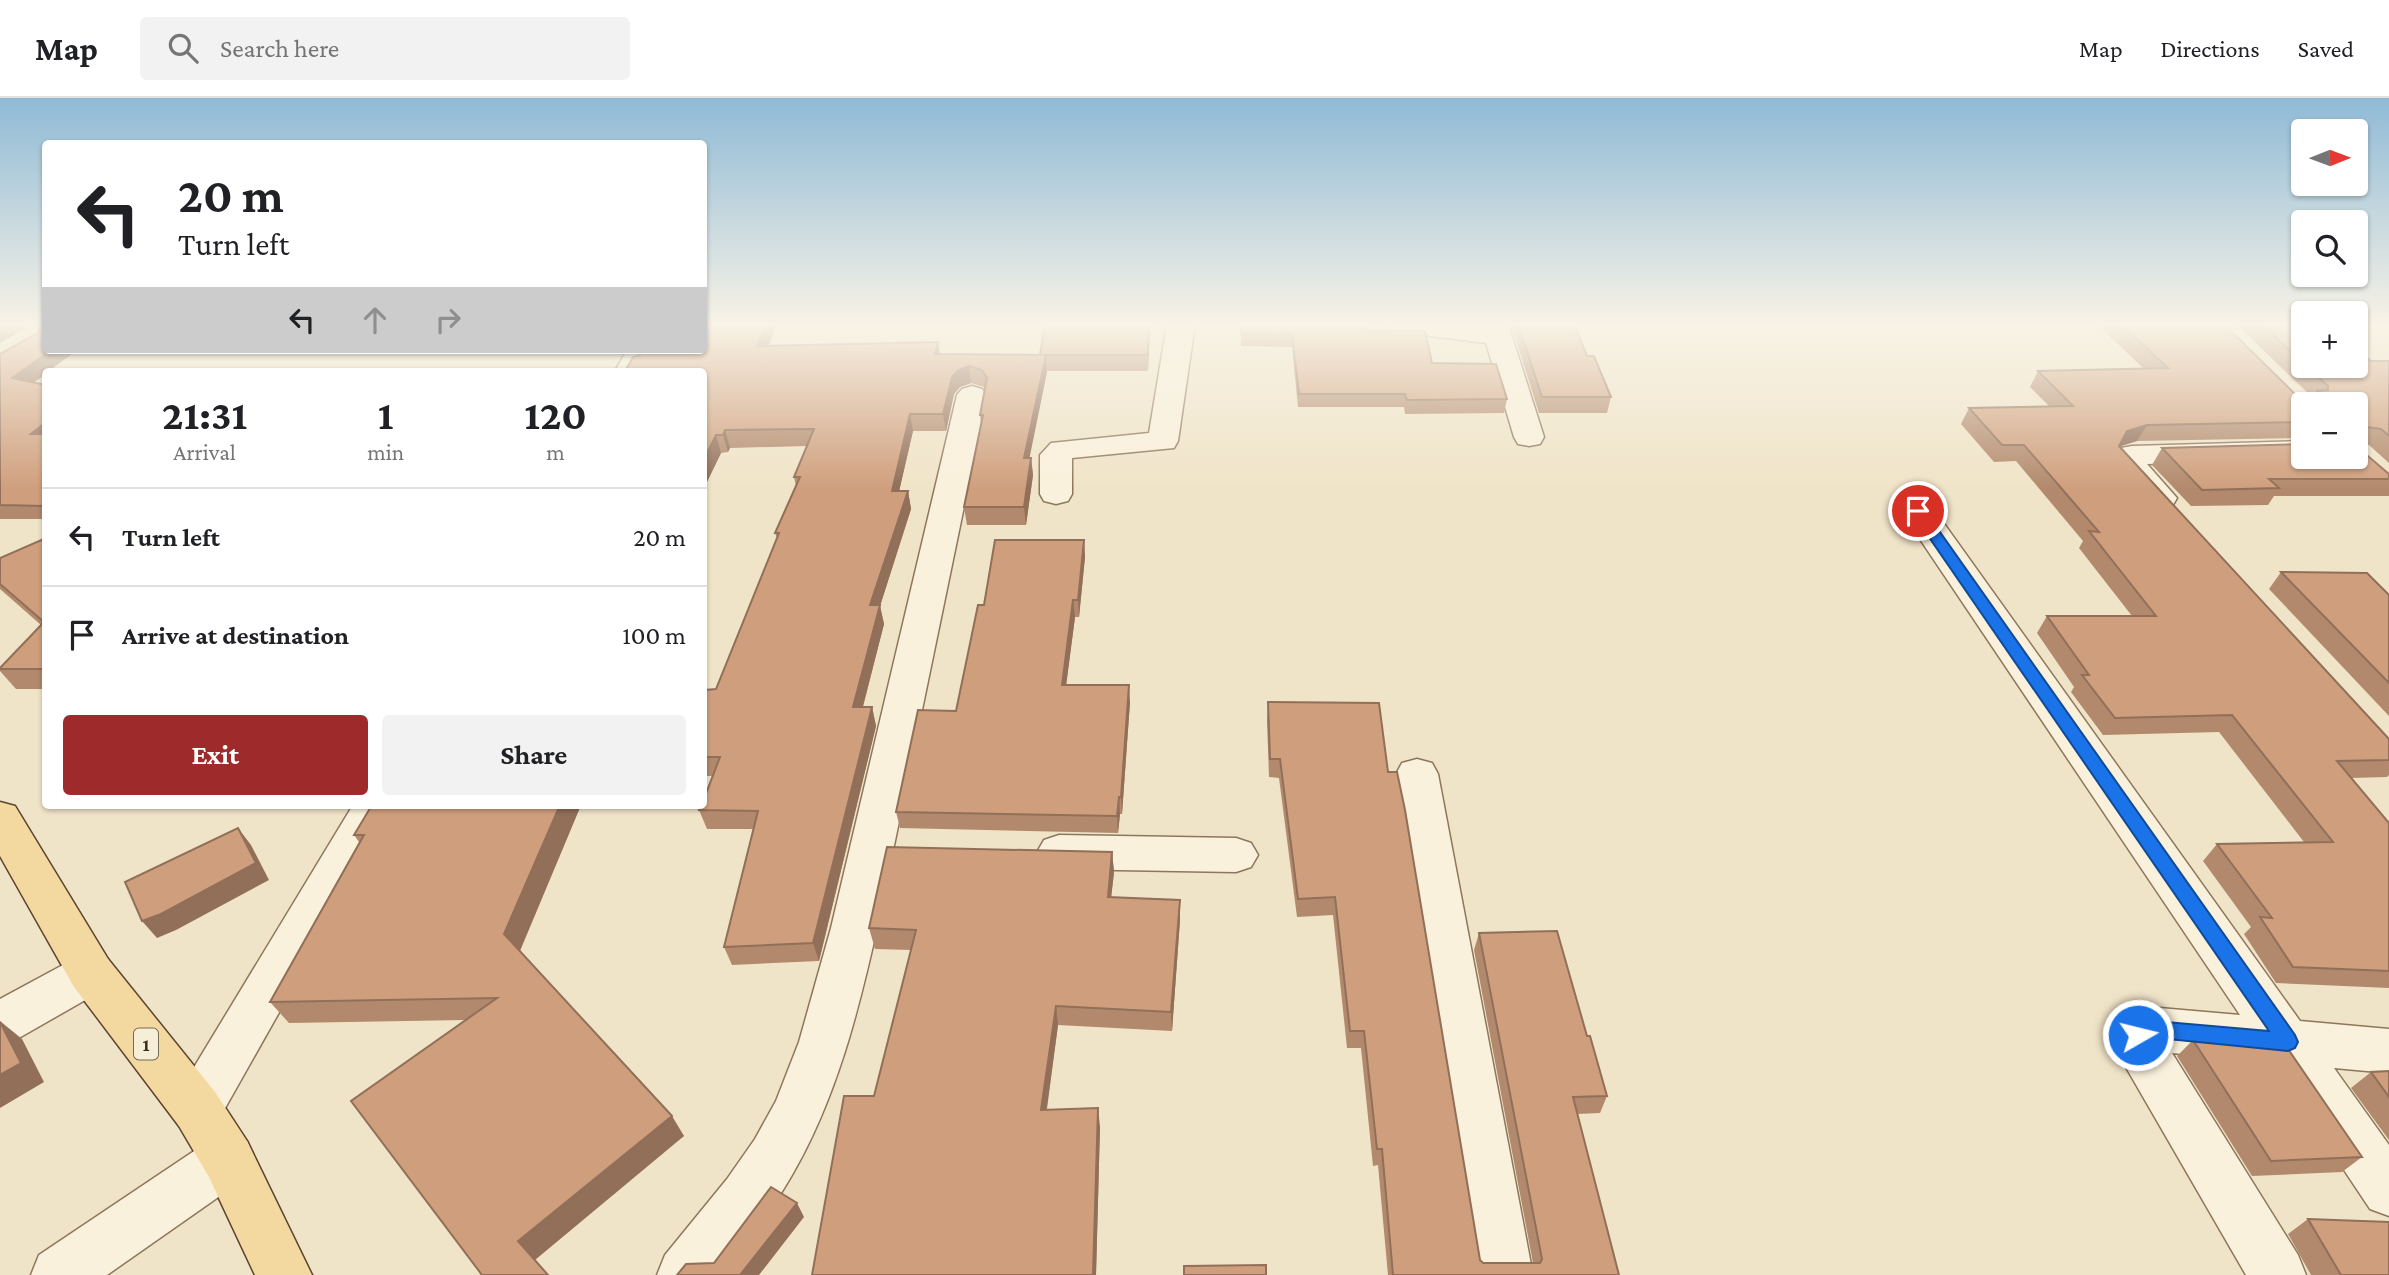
<!DOCTYPE html>
<html lang="en">
<head>
<meta charset="utf-8">
<style>
  body { margin:0; font-family:"Crimson Pro",serif; background:#f2f2f2; color:#202124; height:100vh; display:flex; flex-direction:column; font-size:26px; white-space:nowrap }
  * { box-sizing:border-box; margin:0 }
  p { font-size:23px; color:#757577 }
  .icon { flex:none; width:38px; height:38px; fill:none; stroke:currentColor; stroke-width:2; stroke-linecap:round; stroke-linejoin:round }
  .map { position:relative; flex:1; overflow:hidden }
  .side { position:absolute; left:42px; top:270px; width:665px; height:441px; display:flex; flex-direction:column; background:#fff; border-radius:7px; box-shadow:0 2px 5px #0004 }
  .side>* { flex:none }
  .hud { position:absolute; left:42px; top:42px; width:665px; height:214px; border-radius:7px; box-shadow:0 2px 5px #0004; background:#fff; color:#202124; overflow:hidden }
  .needle { width:46px; rotate:89deg }
  .tools { position:absolute; left:2291px; top:21px; display:grid; gap:14px }
  .tools a { display:grid; place-items:center; width:77px; height:77px; border-radius:7px; background:#fff; box-shadow:0 2px 5px #0004; font-size:35px }
  .pin { position:absolute; display:grid; place-items:center; width:60px; height:60px; color:#fff; margin:-30px; border:4px solid #fff; border-radius:50%; box-shadow:0 2px 7px #0007 }
  .me { position:absolute; width:77px; margin:-38px; rotate:82deg; stroke-linejoin:round; filter:drop-shadow(0 0 5px #0008) }
  .turn { display:flex; align-items:center; gap:24px; height:147px; padding:0 21px; font-size:32px }
  .turn .icon { width:91px; height:91px; stroke-width:2.5 }
  .turn b { display:block; font-size:49px; line-height:60px }
  .lanes { display:flex; align-items:center; height:66px; padding:0 21px; background:#0003; justify-content:center; gap:35px; direction:ltr }
  .lanes .off { opacity:.35 }
  .eta { display:flex; justify-content:space-evenly; align-items:center; height:119px; text-align:center }
  .eta b { font-size:42px; font-weight:700; line-height:49px }
  .action { display:flex; gap:14px; margin-top:auto; padding:14px 21px }
  .action a { flex:1; height:80px; border-radius:7px; background:#9e2a2b; color:#fff; font-size:28px; font-weight:700; line-height:80px; text-align:center }
  .action a+a { background:#f2f2f2; color:#202124 }
  ul { padding:0; list-style:none }
  li { display:flex; align-items:center; gap:21px; height:98px; padding:0 21px; border-top:2px solid #e0e0e0 }
  li div { flex:1 }
  li b { display:block; font-size:26px }
  li em { font-style:normal }
  header { display:flex; align-items:center; gap:42px; box-sizing:border-box; height:98px; padding:0 35px; background:#fff; border-bottom:2px solid #e0e0e0 }
  header strong { font-size:33px }
  nav { display:flex; gap:38px; margin-inline-start:auto; font-size:24px }
  .search { width:490px; height:63px; background:#f2f2f2; display:flex; align-items:center; gap:18px; box-sizing:border-box; padding:0 24px; border-radius:7px; color:#757577; font-size:26px }
  .map>svg:first-child { display:block }
</style>
</head>
<body>
<header>
<strong>Map</strong>
<div class="search"><svg class="icon" aria-label="search" viewBox="0 0 24 24"><circle cx="10" cy="10" r="6"/><path d="M15 15l6 6"/></svg>Search here</div>
<nav><a>Map</a><a>Directions</a><a>Saved</a></nav>
</header>
<div class="map">
<svg width="2389" height="1177" viewBox="0 0 2389 1177">
  <rect width="100%" height="100%" fill="#f0e4c8"/>
  <g fill="none" stroke-linecap="round" stroke-linejoin="round">
    <defs>
      <g id="street">
        <path d="M 1167,226 L 1195,226 L 1178,343 L 1174,350 L 1072,360 L 1072,396 L 1068,403 L 1056,406 L 1044,403 L 1040,396 L 1040,357 L 1051,345 L 1149,335 Z"/>
        <path d="M 1385,226 L 1508,226 L 1544,339 L 1540,346 L 1529,348 L 1518,346 L 1514,339 L 1486,245 L 1399,234 L 1389,232 Z"/>
        <path d="M 627,252 L 655,252 L 643,273 L 615,273 Z"/>
        <path d="M 972,288 L 982,291 L 987,297 L 877,830 C 858,915 836,1001 792,1077 C 772,1112 747,1145 721,1177 L 657,1177 L 665,1157 L 727,1081 L 755,1041 L 776,1003 L 799,944 L 831,830 L 957,297 L 962,291 Z"/>
        <path d="M 2303,343 L 2303,359 L 2314,359 L 2303,361 L 2147,366 L 2177,400 L 2173,407 L 2161,410 L 2149,407 L 2112,364 L 2121,350 L 2132,348 Z"/>
        <path d="M 1918,403 L 1930,406 L 2300,923 L 2389,931 L 2389,975 L 2334,970 L 2389,1047 L 2389,1118 L 2370,1111 L 2272,964 L 2172,955 L 2298,1157 L 2306,1177 L 2246,1177 L 2120,959 C 2112,942 2114,935 2122,918 L 2148,909 L 2240,917 L 1901,413 L 1906,406 Z"/>
        <path d="M 1417,661 L 1432,665 L 1438,676 L 1533,1177 L 1477,1177 L 1396,676 L 1402,665 Z"/>
        <path d="M 353,707 L 396,707 L 215,1028 L 197,1035 L 179,1028 L 171,1011 L 179,994 Z"/>
        <path d="M 1059,737 L 1236,740 L 1251,745 L 1258,757 L 1251,769 L 1236,774 L 1059,771 L 1044,766 L 1037,754 L 1044,742 Z"/>
        <path d="M 91,855 L 108,861 L 115,875 L 108,889 L 17,941 L 0,948 L 0,901 L 74,861 Z"/>
        <path d="M 228,1036 L 247,1043 L 255,1061 L 247,1079 L 107,1177 L 31,1177 L 39,1157 L 209,1043 Z"/>
      </g>
      <path id="primary" d="M 0,704 L 15,708 L 108,861 L 215,994 L 247,1043 L 312,1177 L 255,1177 L 209,1079 L 179,1028 L 74,889 L 0,758 Z"/>
    </defs>
    <!-- street casing -->
    <use href="#street" stroke="#8d765c" stroke-width="3"/>
    <!-- primary casing -->
    <use href="#primary" stroke="#5b4430" stroke-width="3"/>
    <!-- street -->
    <use href="#street" fill="#faf1dc" fill-rule="evenodd"/>
    <!-- primary -->
    <use href="#primary" fill="#f3d9a0" fill-rule="evenodd"/>
  </g>
  <!-- wall -->
  <g fill="#b2896c">
    <path d="M 1045,226 L 1150,226 L 1148,273 L 1047,273 L 1029,360 L 1031,360 L 1033,377 L 1026,427 L 967,427 L 964,409 L 981,326 L 980,317 L 985,291 L 984,289 L 971,285 L 960,289 L 954,296 L 946,333 L 913,333 L 899,393 L 908,393 L 911,411 L 880,508 L 884,526 L 863,609 L 872,609 L 876,628 L 819,863 L 732,867 L 724,849 L 753,731 L 707,731 L 699,712 L 712,678 L 704,678 L 704,596 L 716,591 L 777,440 L 775,435 L 796,388 L 794,379 L 807,348 L 730,350 L 728,354 L 721,355 L 704,390 L 704,273 L 640,257 L 768,248 L 938,244 L 940,256 L 1040,257 Z"/>
    <path d="M 1241,226 L 1365,226 L 1366,233 L 1507,301 L 1504,315 L 1405,316 L 1404,309 L 1298,309 L 1292,249 L 1241,248 Z"/>
    <path d="M 1511,226 L 1574,226 L 1587,258 L 1611,299 L 1607,315 L 1539,315 Z"/>
    <path d="M 2097,226 L 2224,226 L 2301,302 L 2309,304 L 2312,299 L 2236,226 L 2303,226 L 2303,268 L 2356,268 L 2371,263 L 2389,263 L 2389,365 L 2369,347 L 2361,346 L 2358,350 L 2389,376 L 2389,398 L 2274,398 L 2268,407 L 2191,408 L 2152,367 L 2162,350 L 2356,359 L 2356,306 L 2303,306 L 2303,340 L 2137,343 L 2119,349 L 2389,641 L 2389,677 L 2387,679 L 2351,680 L 2389,725 L 2389,890 L 2276,885 L 2244,836 L 2251,829 L 2203,763 L 2217,746 L 2304,744 L 2219,634 L 2103,637 L 2071,594 L 2074,589 L 2037,535 L 2047,518 L 2132,518 L 2079,450 L 2083,443 L 2016,363 L 1994,364 L 1961,326 L 1969,310 L 2049,308 L 2030,289 L 2038,273 L 2143,270 Z"/>
    <path d="M 46,252 L 77,252 L 33,284 L 46,287 L 46,421 L 0,421 L 0,256 Z"/>
    <path d="M 46,440 L 46,591 L 16,591 L 0,573 L 0,570 L 41,527 L 0,491 L 0,460 Z"/>
    <path d="M 1084,442 L 1085,459 L 1079,519 L 1075,519 L 1066,587 L 1130,604 L 1122,716 L 1120,716 L 1118,735 L 900,730 L 896,714 L 956,613 L 984,507 Z"/>
    <path d="M 2281,474 L 2389,497 L 2389,618 L 2269,491 Z"/>
    <path d="M 1268,604 L 1388,674 L 1480,1162 L 1483,1165 L 1533,1165 L 1474,852 L 1479,835 L 1587,938 L 1607,998 L 1600,1015 L 1577,1016 L 1619,1177 L 1388,1177 L 1378,1067 L 1373,1068 L 1361,950 L 1347,950 L 1333,817 L 1297,819 L 1279,680 L 1269,679 L 1267,623 Z"/>
    <path d="M 372,707 L 581,707 L 520,853 L 684,1038 L 482,1177 L 465,922 L 289,925 L 270,904 L 359,744 L 354,737 Z"/>
    <path d="M 1112,754 L 1114,774 L 1111,799 L 1180,802 L 1180,822 L 1172,933 L 1058,927 L 1047,1011 L 1100,1029 L 1096,1177 L 812,1177 L 874,998 L 911,852 L 875,851 L 869,830 Z"/>
    <path d="M 2193,942 L 2362,1059 L 2342,1074 L 2252,1078 L 2177,958 Z"/>
    <path d="M 2389,973 L 2389,1042 L 2351,990 L 2371,974 Z"/>
    <path d="M 2308,1121 L 2389,1177 L 2311,1177 L 2288,1136 Z"/>
  </g>
  <!-- shaded-wall -->
  <g fill="#916f58">
    <path d="M 2,226 L 33,226 L 0,245 L 0,227 Z"/>
    <path d="M 766,226 L 777,226 L 762,265 L 757,248 Z"/>
    <path d="M 1149,226 L 1150,226 L 1148,273 L 1148,257 Z"/>
    <path d="M 938,244 L 940,261 L 935,256 Z"/>
    <path d="M 51,252 L 77,252 L 49,273 L 46,273 L 46,276 L 22,293 L 12,280 Z"/>
    <path d="M 1046,257 L 1047,274 L 1026,377 L 1024,360 Z"/>
    <path d="M 969,268 L 971,285 L 960,289 L 954,296 L 946,333 L 943,316 L 952,279 L 958,272 Z"/>
    <path d="M 910,316 L 913,333 L 895,411 L 892,393 Z"/>
    <path d="M 46,324 L 46,345 L 31,336 Z"/>
    <path d="M 2147,327 L 2137,343 L 2117,349 L 2127,333 Z"/>
    <path d="M 725,332 L 730,350 L 728,354 L 723,337 Z"/>
    <path d="M 716,337 L 721,355 L 704,390 L 704,361 Z"/>
    <path d="M 1031,360 L 1033,377 L 1026,427 L 1024,409 Z"/>
    <path d="M 908,393 L 911,411 L 880,508 L 884,526 L 858,627 L 853,609 L 870,507 Z"/>
    <path d="M 1084,442 L 1085,459 L 1079,519 L 1078,502 Z"/>
    <path d="M 1073,502 L 1075,519 L 1064,604 L 1062,587 Z"/>
    <path d="M 1129,587 L 1130,604 L 1122,716 L 1121,699 Z"/>
    <path d="M 872,609 L 876,628 L 819,863 L 813,845 Z"/>
    <path d="M 1119,699 L 1120,716 L 1118,735 L 1117,718 Z"/>
    <path d="M 560,707 L 581,707 L 518,857 L 504,836 Z"/>
    <path d="M 238,730 L 251,747 L 269,782 L 176,832 L 157,840 L 142,823 Z"/>
    <path d="M 1112,754 L 1114,774 L 1109,819 L 1108,799 Z"/>
    <path d="M 1180,802 L 1180,822 L 1172,933 L 1171,914 Z"/>
    <path d="M 1056,908 L 1058,927 L 1044,1030 L 1041,1012 Z"/>
    <path d="M 0,923 L 22,941 L 44,984 L 0,1010 Z"/>
    <path d="M 1098,1010 L 1100,1029 L 1096,1177 L 1093,1177 Z"/>
    <path d="M 672,1018 L 684,1038 L 535,1162 L 518,1143 Z"/>
    <path d="M 797,1105 L 804,1119 L 759,1177 L 740,1177 Z"/>
  </g>
  <!-- building -->
  <g fill="#cf9f7d" stroke="#916f58" stroke-width="2">
    <path d="M 39,226 L 46,226 L 46,252 L 51,252 L 12,280 L 46,287 L 46,324 L 31,336 L 46,336 L 46,408 L 0,407 L 0,256 L 39,234 Z"/>
    <path d="M 704,226 L 766,226 L 757,248 L 938,244 L 935,256 L 1046,257 L 1024,360 L 1031,360 L 1024,409 L 964,409 L 983,317 L 980,317 L 987,280 L 982,272 L 969,268 L 958,272 L 952,279 L 943,316 L 910,316 L 892,393 L 908,393 L 870,507 L 880,507 L 853,609 L 872,609 L 813,845 L 724,849 L 758,713 L 699,712 L 701,707 L 704,707 L 704,701 L 720,659 L 704,659 L 704,596 L 705,592 L 716,591 L 779,435 L 775,435 L 800,379 L 794,379 L 814,331 L 725,332 L 723,337 L 716,337 L 704,361 L 704,273 L 625,273 L 633,259 L 640,257 L 643,252 L 704,252 Z"/>
    <path d="M 1045,226 L 1149,226 L 1148,257 L 1040,257 Z"/>
    <path d="M 1241,226 L 1365,226 L 1366,233 L 1425,233 L 1432,265 L 1496,266 L 1507,301 L 1407,302 L 1405,296 L 1299,296 L 1292,236 L 1241,235 Z"/>
    <path d="M 1518,226 L 1574,226 L 1587,258 L 1594,258 L 1611,299 L 1542,299 Z"/>
    <path d="M 2121,226 L 2224,226 L 2301,302 L 2316,305 L 2317,293 L 2328,292 L 2328,288 L 2306,268 L 2356,268 L 2356,251 L 2371,263 L 2389,263 L 2389,338 L 2381,331 L 2366,329 L 2365,340 L 2356,340 L 2356,306 L 2303,306 L 2303,324 L 2147,327 L 2127,333 L 2119,348 L 2389,641 L 2389,662 L 2337,663 L 2389,725 L 2389,873 L 2293,869 L 2260,819 L 2272,820 L 2217,746 L 2333,744 L 2232,617 L 2115,620 L 2082,577 L 2089,577 L 2047,518 L 2156,518 L 2089,433 L 2099,434 L 2024,347 L 2002,347 L 1969,310 L 2073,308 L 2038,273 L 2168,270 Z"/>
    <path d="M 2261,226 L 2303,226 L 2303,265 Z"/>
    <path d="M 2303,346 L 2303,359 L 2356,359 L 2356,348 L 2389,376 L 2389,381 L 2269,381 L 2279,390 L 2202,392 L 2162,350 Z"/>
    <path d="M 46,440 L 46,571 L 0,571 L 0,570 L 44,524 L 0,486 L 0,460 Z"/>
    <path d="M 995,442 L 1084,442 L 1078,502 L 1073,502 L 1062,587 L 1129,587 L 1121,699 L 1119,699 L 1117,718 L 896,714 L 918,612 L 956,613 L 978,507 L 984,507 Z"/>
    <path d="M 2281,474 L 2367,475 L 2389,497 L 2389,585 Z"/>
    <path d="M 1268,604 L 1379,605 L 1388,674 L 1397,674 L 1405,712 L 1480,1162 L 1483,1165 L 1540,1165 L 1542,1161 L 1479,835 L 1557,833 L 1587,938 L 1590,938 L 1607,998 L 1573,999 L 1619,1177 L 1393,1177 L 1382,1051 L 1377,1051 L 1364,933 L 1350,933 L 1335,799 L 1298,801 L 1280,661 L 1270,661 Z"/>
    <path d="M 372,707 L 560,707 L 504,836 L 672,1018 L 518,1143 L 548,1177 L 482,1177 L 351,1003 L 497,900 L 270,904 L 364,737 L 354,737 Z"/>
    <path d="M 238,730 L 256,765 L 161,816 L 142,823 L 125,784 Z"/>
    <path d="M 887,749 L 1112,754 L 1108,799 L 1180,802 L 1171,914 L 1056,908 L 1041,1012 L 1098,1010 L 1093,1177 L 812,1177 L 844,998 L 874,998 L 916,832 L 869,830 Z"/>
    <path d="M 0,924 L 21,965 L 0,977 Z"/>
    <path d="M 2193,942 L 2288,951 L 2362,1059 L 2271,1063 Z"/>
    <path d="M 2389,973 L 2389,999 L 2371,974 Z"/>
    <path d="M 771,1089 L 797,1105 L 740,1177 L 677,1177 L 686,1166 L 714,1165 Z"/>
    <path d="M 2308,1121 L 2389,1124 L 2389,1177 L 2341,1177 Z"/>
    <path d="M 1266,1167 L 1266,1177 L 1184,1177 L 1184,1168 Z"/>
  </g>
  <!-- sky -->
  <linearGradient id="sky" x2="0" y2="1"><stop stop-color="#8fbad6"/><stop offset="0.58" stop-color="#f8f3e6"/><stop offset="1" stop-color="#f8f3e6" stop-opacity="0"/></linearGradient>
  <rect width="2389" height="391" fill="url(#sky)"/>
  <!-- route -->
  <path fill="#1a73e8" stroke="#114b97" stroke-width="2" d="M 1918,409 L 1923,410 L 2295,937 L 2298,944 L 2295,950 L 2288,953 L 2148,939 L 2138,946 L 2130,943 L 2127,937 L 2136,924 L 2143,922 L 2269,933 L 1911,413 Z"/>
  <g text-anchor="middle" stroke-width="6" stroke-linejoin="round" paint-order="stroke">
    <!-- shield labels -->
    <rect fill="#f7eed8" stroke="#756857" stroke-width="2" x="134" y="930.5" width="24" height="31" rx="5"/>
    <g font-size="19" font-weight="bold" fill="#3d2e20">
      <text x="146" y="953">1</text>
    </g>
  </g>
</svg>
<div class="tools">
<a><svg class="needle" viewBox="-14 -14 28 28"><path d="M0-13l5 13h-10z" fill="#e53935"/><path d="M0 13l5-13h-10z" fill="#757577"/></svg></a>
<a><svg class="icon" aria-label="search" viewBox="0 0 24 24"><circle cx="10" cy="10" r="6"/><path d="M15 15l6 6"/></svg></a>
<a>+</a>
<a>−</a>
</div>
<div class="pin" style="left:1918px;top:413px;background:#d93025"><svg class="icon" aria-label="arrive" viewBox="0 0 24 24"><path d="M6 21V4h12l-3 4 3 4H6"/></svg></div>
<svg class="me" style="left:2138px;top:937px" viewBox="-20 -20 40 40"><circle r="17" fill="#1a73e8" stroke="#fff" stroke-width="3"/><path d="M0-11L8 9 0 5-8 9z" fill="#fff"/></svg>
<div class="hud">
<div class="turn"><svg class="icon" aria-label="left" viewBox="0 0 24 24"><path d="M17 20v-9H6M10 6l-5 5 5 5"/></svg><div><b>20 m</b>Turn left</div></div>
<div class="lanes"><svg class="icon" aria-label="left" viewBox="0 0 24 24"><path d="M17 20v-9H6M10 6l-5 5 5 5"/></svg><svg class="icon off" aria-label="ahead" viewBox="0 0 24 24"><path d="M12 20V5M6 11l6-6 6 6"/></svg><svg class="icon off" aria-label="right" viewBox="0 0 24 24"><path d="M7 20v-9h11M14 6l5 5-5 5"/></svg></div>
</div>
<section class="side">
<div class="eta">
<div><b>21:31</b><p>Arrival</p></div>
<div><b>1</b><p>min</p></div>
<div><b>120</b><p>m</p></div>
</div>
<ul>
<li><svg class="icon" aria-label="left" viewBox="0 0 24 24"><path d="M17 20v-9H6M10 6l-5 5 5 5"/></svg><div><b>Turn left</b></div><em>20 m</em></li>
<li><svg class="icon" aria-label="arrive" viewBox="0 0 24 24"><path d="M6 21V4h12l-3 4 3 4H6"/></svg><div><b>Arrive at destination</b></div><em>100 m</em></li>
</ul>
<div class="action"><a>Exit</a><a>Share</a></div>
</section>
</div>
</body>
</html>
